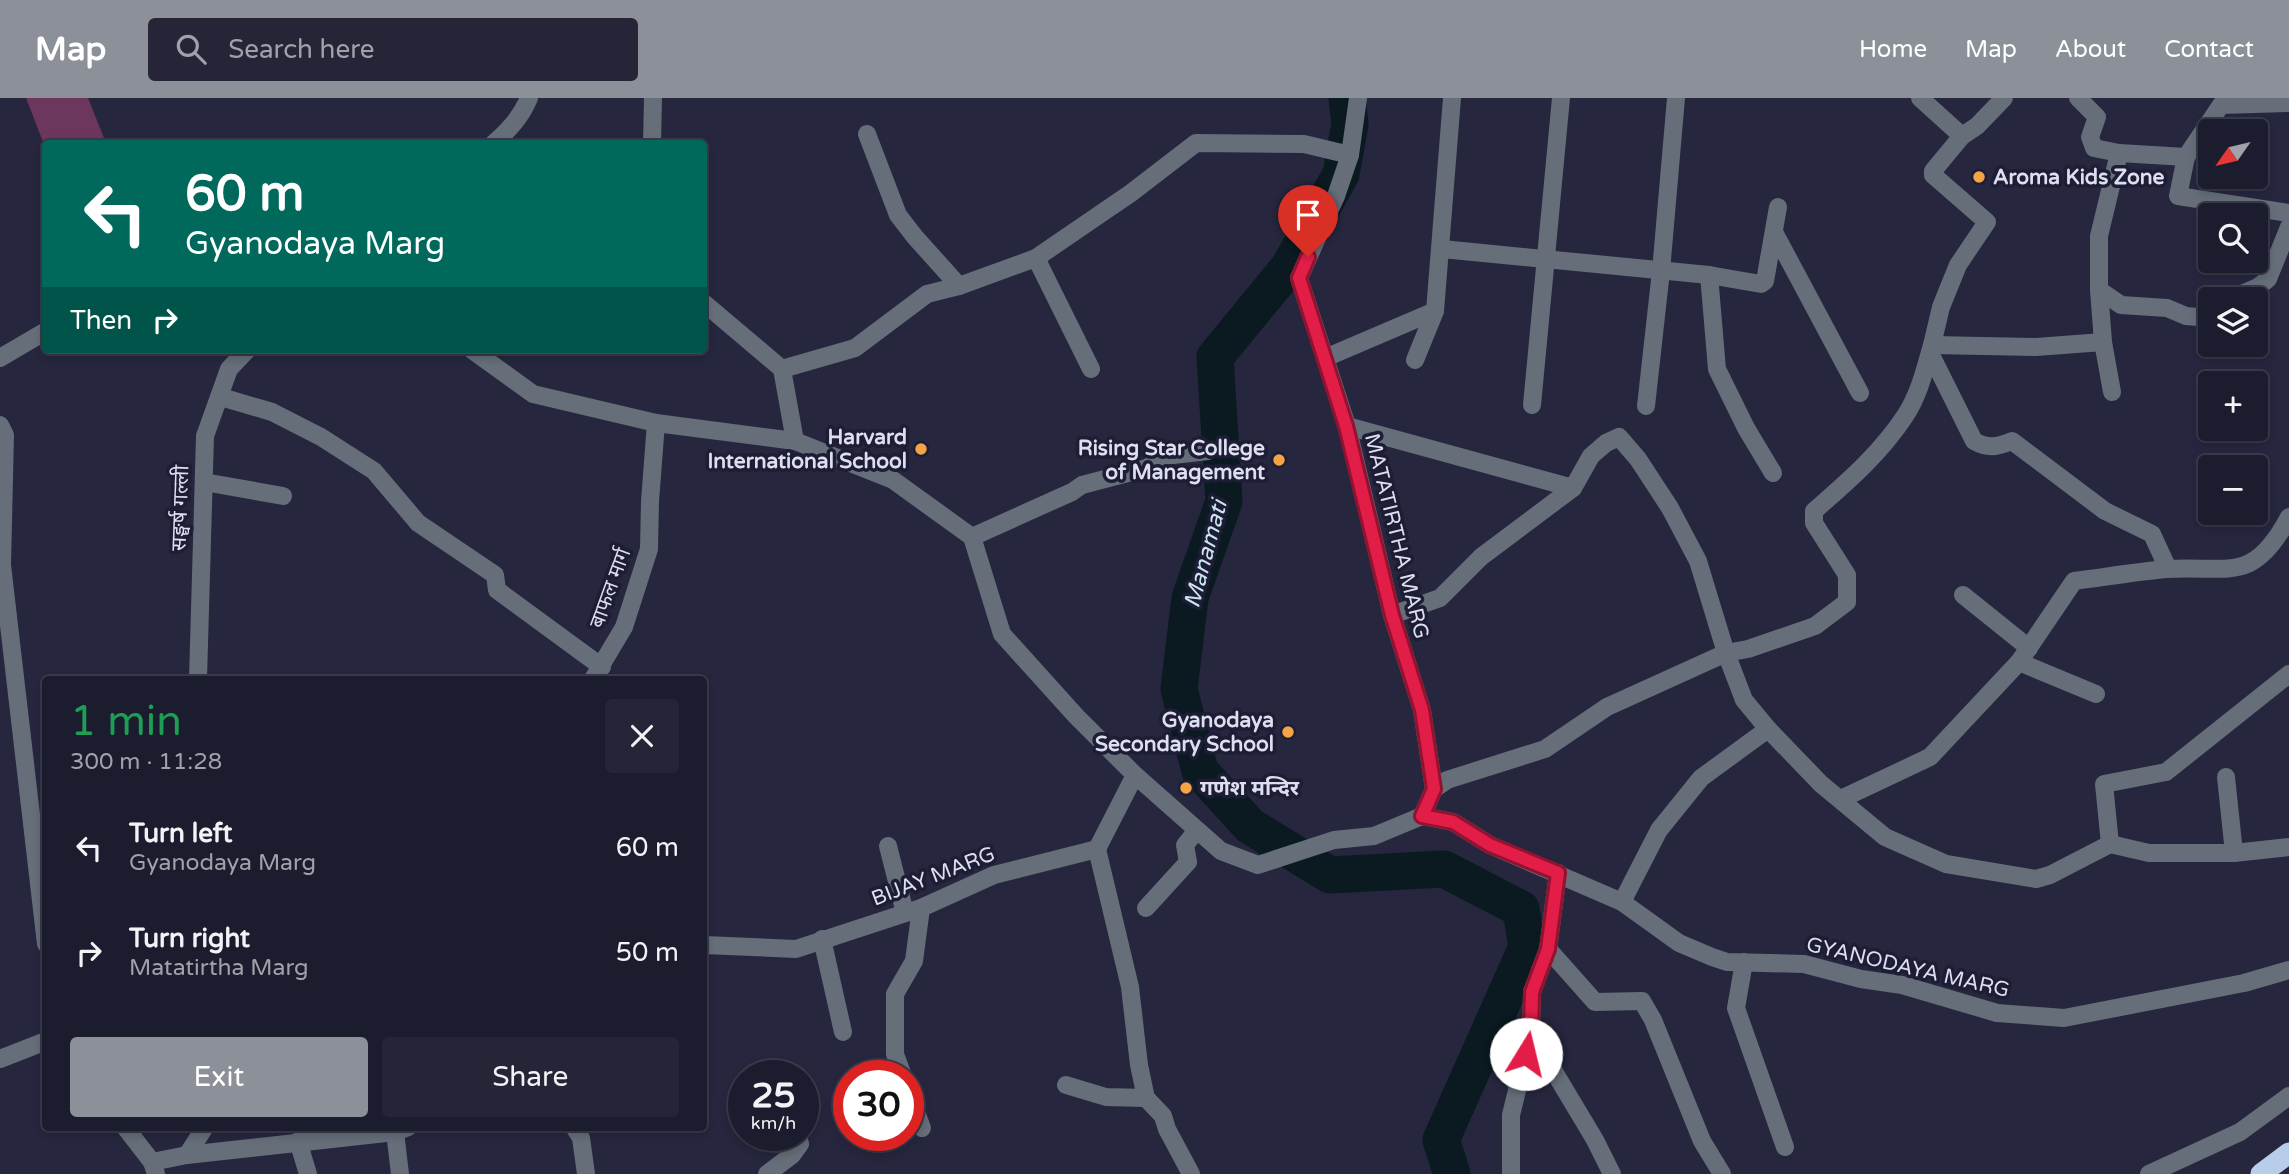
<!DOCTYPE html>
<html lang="en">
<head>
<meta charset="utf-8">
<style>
  body { margin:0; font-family:"Varela Round","Noto Sans Devanagari",sans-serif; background:#252537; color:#f1f3f6; height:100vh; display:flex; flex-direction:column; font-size:26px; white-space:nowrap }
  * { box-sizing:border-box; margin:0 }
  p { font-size:23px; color:#a0a1aa }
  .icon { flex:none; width:38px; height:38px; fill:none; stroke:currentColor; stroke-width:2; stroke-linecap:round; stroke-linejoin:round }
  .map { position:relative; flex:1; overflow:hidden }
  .side { position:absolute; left:42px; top:578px; width:665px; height:455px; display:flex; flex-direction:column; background:#1c1c2f; border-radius:7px; box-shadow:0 4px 10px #0003,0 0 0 2px #3a3a4b }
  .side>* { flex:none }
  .hud { position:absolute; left:42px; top:42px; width:665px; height:214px; border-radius:7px; box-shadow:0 4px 10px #0003,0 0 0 2px #3a3a4b; background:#00695c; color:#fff; overflow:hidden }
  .needle { width:46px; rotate:236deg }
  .tools { position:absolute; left:2198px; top:21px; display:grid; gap:14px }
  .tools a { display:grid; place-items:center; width:70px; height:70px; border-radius:7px; background:#1c1c2f; box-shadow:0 4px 10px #0003,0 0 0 2px #3a3a4b; font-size:35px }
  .speed { position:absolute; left:728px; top:962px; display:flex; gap:14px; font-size:35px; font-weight:700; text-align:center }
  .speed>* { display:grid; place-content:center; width:91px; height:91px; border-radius:50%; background:#1c1c2f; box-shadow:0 4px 10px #0003,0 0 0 2px #3a3a4b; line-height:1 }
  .speed small { font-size:18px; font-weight:400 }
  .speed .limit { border:10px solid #d22; background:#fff; color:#111 }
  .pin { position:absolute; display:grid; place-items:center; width:60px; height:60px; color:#fff; margin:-72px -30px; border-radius:50% 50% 50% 0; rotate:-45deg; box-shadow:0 0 7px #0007 }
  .pin .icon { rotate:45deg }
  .me { position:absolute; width:77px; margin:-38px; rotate:9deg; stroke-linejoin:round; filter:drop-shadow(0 0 5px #0008) }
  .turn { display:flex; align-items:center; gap:24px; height:147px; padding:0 28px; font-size:32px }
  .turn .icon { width:91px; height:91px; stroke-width:2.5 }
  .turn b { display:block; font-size:49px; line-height:60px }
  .then { display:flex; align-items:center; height:66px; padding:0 28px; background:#0003; gap:14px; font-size:26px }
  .round { display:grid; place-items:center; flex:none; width:74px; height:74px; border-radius:7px; background:#252537 }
  .overview { display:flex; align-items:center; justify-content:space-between; height:119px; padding:0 28px }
  h1 { font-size:42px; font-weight:600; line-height:52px; color:#1e9e55 }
  .cta { display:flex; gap:14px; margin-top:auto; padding:14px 28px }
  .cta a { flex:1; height:80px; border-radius:7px; background:#8c9099; color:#fff; font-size:28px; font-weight:600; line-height:80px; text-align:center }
  .cta a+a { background:#252537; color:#f1f3f6 }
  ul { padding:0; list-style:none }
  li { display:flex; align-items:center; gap:21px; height:105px; padding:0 28px }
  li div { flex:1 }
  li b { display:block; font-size:26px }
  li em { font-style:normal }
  header { display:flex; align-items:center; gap:42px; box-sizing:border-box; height:98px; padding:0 35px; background:#8c9099; color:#fff }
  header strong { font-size:33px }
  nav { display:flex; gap:38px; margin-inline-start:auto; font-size:24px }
  .search { width:490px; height:63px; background:#252537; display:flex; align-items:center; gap:18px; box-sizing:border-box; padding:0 24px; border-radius:7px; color:#a0a1aa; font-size:26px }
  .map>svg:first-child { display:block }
</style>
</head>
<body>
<header>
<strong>Map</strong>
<div class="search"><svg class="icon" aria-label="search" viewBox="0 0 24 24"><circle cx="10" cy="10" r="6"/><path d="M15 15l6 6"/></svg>Search here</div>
<nav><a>Home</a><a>Map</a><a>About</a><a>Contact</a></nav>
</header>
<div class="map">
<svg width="2289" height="1076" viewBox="0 0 2289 1076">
  <rect width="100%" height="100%" fill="#26263f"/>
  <!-- green -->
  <path fill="#6d365c" d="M 26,0 L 88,0 L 106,45 L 46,46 L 45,49 Z"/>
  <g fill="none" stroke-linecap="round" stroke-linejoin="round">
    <!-- river -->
    <path stroke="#0a1a20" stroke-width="37" d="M 1347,0 L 1350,26 L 1341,76 L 1289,169 L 1215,259 L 1224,403 L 1190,500 L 1179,591 L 1200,673 L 1250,728 L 1330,777 L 1444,771 L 1521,811 L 1527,849 L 1441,1042 L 1452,1076"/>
    <!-- minor -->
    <g stroke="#656e79" stroke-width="18">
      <path d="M 1358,0 L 1350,57 L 1336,98 L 1299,180 L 1347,328 L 1392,517 L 1422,612 L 1434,691 L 1422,718"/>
      <path d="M 1920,0 L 1962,38 L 1933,73 L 1933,77 L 1987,124 L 1958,167 L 1941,209 L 1932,247 L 2036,249 L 2103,244 L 2112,294"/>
      <path d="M 2078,0 L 2097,19 L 2090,39 L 2094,50 L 2119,55 L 2186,59 L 2221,7 L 2289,5"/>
      <path d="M 867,36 L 898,117 L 915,139 L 959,188"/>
      <path d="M 1962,38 L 1977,28 L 2004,0"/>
      <path d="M 493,46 C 509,32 521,19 529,0"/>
      <path d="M 652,46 L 653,0"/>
      <path d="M 2119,55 L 2099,138 L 2099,192 L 2121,207 L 2167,210 L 2186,218 L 2198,219 L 2210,212"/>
      <path d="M 2186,59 L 2178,98 L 2289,115"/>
      <path d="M 1774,134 L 1860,295"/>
      <path d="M 1442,151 L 1709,177 L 1761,186 L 1765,183 L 1778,109"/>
      <path d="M 1036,160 L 1091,271"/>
      <path d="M 1709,177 L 1717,271 L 1746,330 L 1773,375"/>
      <path d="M 2099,192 L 2103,244"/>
      <path d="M 2230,201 L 2258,189 L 2268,181 L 2289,129"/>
      <path d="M 704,205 L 782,271 L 795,343 L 893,382 L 972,439 L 1002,536 L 1076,618 L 1135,677 L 1221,753 L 1258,767 L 1334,742 L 1374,738 L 1422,718 L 1453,724 L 1490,747 L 1622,804 L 1679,845 L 1712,859 L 1727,864 L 1804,866 L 1861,881 L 1902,887 L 1997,915 L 2064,920 L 2244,885 L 2289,872"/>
      <path d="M 472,252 L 533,296 L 656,325 L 795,343"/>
      <path d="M 1930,255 L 1974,343 C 1988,351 1997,349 2012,343 L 2105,413 L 2152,436 L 2168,471"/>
      <path d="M 0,260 L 46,233"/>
      <path d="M 1325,260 L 1435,213"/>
      <path d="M 1415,262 L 1435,213 L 1452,0"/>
      <path d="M 782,271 L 855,250 L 927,196 L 959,188 L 1036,160 L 1131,95 L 1196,45 L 1304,46 L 1350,57"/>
      <path d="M 221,299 L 272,314 L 321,339 L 374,373 L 418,425 L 495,477 L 497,492 L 602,569"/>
      <path d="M 1532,307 L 1561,0"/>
      <path d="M 1646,308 L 1661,173 L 1676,0"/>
      <path d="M 0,327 L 5,337 L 2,467 L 46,846"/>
      <path d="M 1347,328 L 1573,390"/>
      <path d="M 204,384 L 283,398"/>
      <path d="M 972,439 L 1072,394 L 1082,387 L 1147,370 L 1164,358 L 1208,353"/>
      <path d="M 1963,497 L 2029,550"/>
      <path d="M 1392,517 L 1440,500 L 1481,459 L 1573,390 L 1591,358 L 1606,345 L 1619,339 L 1638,361 L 1670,410 L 1698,463 L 1726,555 L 1744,602 L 1768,631 L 1821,686 L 1885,739 L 1946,766 L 2036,781 L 2050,777 L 2110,746 L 2149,755 L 2234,755 L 2289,749"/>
      <path d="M 2019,564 L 2096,596"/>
      <path d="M 198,581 L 205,338 L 229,271 L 247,252"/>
      <path d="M 593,581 L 624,529 L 649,451 L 650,403 L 656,325"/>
      <path d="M 2226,679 L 2234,755"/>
      <path d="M 1434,691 L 1447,682 L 1545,651 L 1607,609 L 1726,555 L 1748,551 L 1815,528 L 1847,504 L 1847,477 L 1814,425 L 1814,413 C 1847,384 1880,356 1905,318 C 1919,297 1925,271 1932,247"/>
      <path d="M 1841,701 L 1930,659 L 2019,564 L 2074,483 C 2105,479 2135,474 2166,471 C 2229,467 2253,487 2289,419"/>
      <path d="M 2110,746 L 2104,686 L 2166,674 L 2289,576"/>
      <path d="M 888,748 L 905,815"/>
      <path d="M 1558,775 L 1548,851 L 1532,894 L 1531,935 L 1595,1042 L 1612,1076"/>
      <path d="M 1622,804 L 1659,732 L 1701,680 L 1768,631"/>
      <path d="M 1146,810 L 1188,764 L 1185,747 L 1197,732"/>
      <path d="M 822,841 L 843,934"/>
      <path d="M 704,847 L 796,851 L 921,810 L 994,777 L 1097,751 L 1135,677"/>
      <path d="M 1548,851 L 1595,904 L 1642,903 L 1653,922 L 1702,1043 L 1722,1076"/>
      <path d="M 1744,864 L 1736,910 L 1785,1049"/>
      <path d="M 0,961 L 46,943"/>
      <path d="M 903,978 L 895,956 L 895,896 L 914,863 L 921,810"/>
      <path d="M 1066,987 L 1106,999 L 1146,1000 L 1139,967 L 1130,889 L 1097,751"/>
      <path d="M 908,992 L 922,1030"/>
      <path d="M 1146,1000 L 1163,1018 L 1167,1031 L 1191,1076"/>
      <path d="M 125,1029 L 152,1064 L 156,1076"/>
      <path d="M 574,1029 L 581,1040 L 586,1076"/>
      <path d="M 395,1034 L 400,1076"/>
      <path d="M 298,1043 L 308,1076"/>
      <path d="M 187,1057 L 205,1029"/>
      <path d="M 152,1064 L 187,1057 L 395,1034 L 408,1029"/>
      <path d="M 767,1076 L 792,1057 L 800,1046 L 798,1038"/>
      <path d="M 1511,1076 L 1511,1017 L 1531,935"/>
      <path d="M 2149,1076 L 2240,1034 L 2289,998"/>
    </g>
    <!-- highway -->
    <path stroke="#b8cde9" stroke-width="21" d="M 2261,1076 L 2289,1055"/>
  </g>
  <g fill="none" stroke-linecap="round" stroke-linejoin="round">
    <defs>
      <path id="route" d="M 1308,159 L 1299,180 L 1346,328 L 1392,517 L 1422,612 L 1434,691 L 1422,718 L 1453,724 L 1490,747 L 1558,775 L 1548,851 L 1532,894 L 1531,935 L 1526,956"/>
    </defs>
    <!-- route casing -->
    <use href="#route" stroke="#92132f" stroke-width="18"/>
    <!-- route -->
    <use href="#route" stroke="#e11d48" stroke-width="12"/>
  </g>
  <!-- markers -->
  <g fill="#f4a345" stroke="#1d1d35" stroke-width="2.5">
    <circle cx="1979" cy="79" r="7"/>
    <circle cx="921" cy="351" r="7"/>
    <circle cx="1279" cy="362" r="7"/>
    <circle cx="1288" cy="634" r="7"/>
    <circle cx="1186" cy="690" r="7"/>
  </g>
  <g text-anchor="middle" stroke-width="7" stroke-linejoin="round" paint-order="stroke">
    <!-- poi labels -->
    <g font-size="21" font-weight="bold" fill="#dddeef" stroke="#1d1d35" text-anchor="end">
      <text x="1993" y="86" text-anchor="start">Aroma Kids Zone</text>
      <text x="907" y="346">Harvard<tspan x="907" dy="24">International School</tspan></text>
      <text x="1265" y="357">Rising Star College<tspan x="1265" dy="24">of Management</tspan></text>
      <text x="1274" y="629">Gyanodaya<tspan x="1274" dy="24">Secondary School</tspan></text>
      <text x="1200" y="697" text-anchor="start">गणेश मन्दिर</text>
    </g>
    <!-- street labels -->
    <g font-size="21" fill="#dddeef" stroke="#1d1d35">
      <text transform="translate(180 410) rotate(-88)" y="7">सङ्घर्ष गल्ली</text>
      <text transform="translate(1397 438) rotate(76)" y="7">MATATIRTHA MARG</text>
      <text transform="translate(610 490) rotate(-70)" y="7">बाफल मार्ग</text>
      <text transform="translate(933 778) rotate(-21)" y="7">BIJAY MARG</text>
      <text transform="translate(1908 869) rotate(13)" y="7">GYANODAYA MARG</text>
    </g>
    <!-- water labels -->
    <g font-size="23" font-style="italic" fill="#cce6f1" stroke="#1d1d35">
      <text transform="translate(1205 456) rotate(-75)" y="8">Manamati</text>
    </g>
  </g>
</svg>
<div class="tools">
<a><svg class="needle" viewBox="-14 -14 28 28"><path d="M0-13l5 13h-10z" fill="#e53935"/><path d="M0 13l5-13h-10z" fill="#a0a1aa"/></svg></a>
<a><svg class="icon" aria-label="search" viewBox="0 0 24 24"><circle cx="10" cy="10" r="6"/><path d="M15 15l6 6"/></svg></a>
<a><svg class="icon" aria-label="layers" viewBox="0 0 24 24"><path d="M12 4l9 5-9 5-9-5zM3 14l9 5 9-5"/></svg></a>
<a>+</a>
<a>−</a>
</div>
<div class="speed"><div>25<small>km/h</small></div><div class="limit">30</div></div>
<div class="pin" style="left:1308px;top:159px;background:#d93025"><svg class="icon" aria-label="arrive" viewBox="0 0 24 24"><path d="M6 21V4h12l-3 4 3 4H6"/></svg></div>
<svg class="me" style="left:1526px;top:956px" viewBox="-20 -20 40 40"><circle r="19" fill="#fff"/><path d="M0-13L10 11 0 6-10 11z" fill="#e11d48"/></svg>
<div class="hud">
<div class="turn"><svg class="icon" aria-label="left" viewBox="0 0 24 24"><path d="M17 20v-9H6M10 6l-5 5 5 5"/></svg><div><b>60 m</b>Gyanodaya Marg</div></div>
<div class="then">Then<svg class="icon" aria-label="right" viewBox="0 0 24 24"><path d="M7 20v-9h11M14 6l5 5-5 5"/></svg></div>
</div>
<section class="side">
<div class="overview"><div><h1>1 min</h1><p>300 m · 11:28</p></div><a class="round"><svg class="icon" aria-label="close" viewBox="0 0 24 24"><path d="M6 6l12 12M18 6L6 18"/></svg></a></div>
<ul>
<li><svg class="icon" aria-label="left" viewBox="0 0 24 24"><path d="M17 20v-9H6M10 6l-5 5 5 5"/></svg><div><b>Turn left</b><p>Gyanodaya Marg</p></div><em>60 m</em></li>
<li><svg class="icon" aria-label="right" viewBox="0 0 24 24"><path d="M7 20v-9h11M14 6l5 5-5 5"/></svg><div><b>Turn right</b><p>Matatirtha Marg</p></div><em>50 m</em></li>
</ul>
<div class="cta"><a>Exit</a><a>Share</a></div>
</section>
</div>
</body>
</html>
